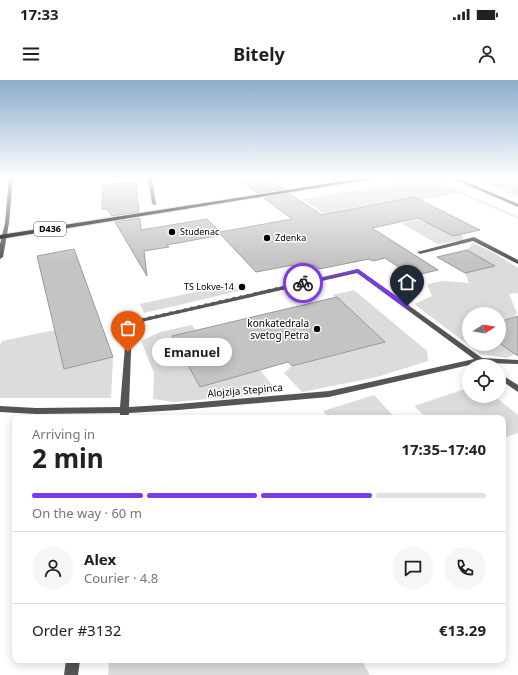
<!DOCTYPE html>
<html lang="en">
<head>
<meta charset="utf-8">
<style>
	body { margin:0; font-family:"Noto Sans",sans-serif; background:#f6f6f6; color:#202124; height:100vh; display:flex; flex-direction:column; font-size:15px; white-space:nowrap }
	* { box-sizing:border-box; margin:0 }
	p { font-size:13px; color:#757577 }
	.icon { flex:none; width:22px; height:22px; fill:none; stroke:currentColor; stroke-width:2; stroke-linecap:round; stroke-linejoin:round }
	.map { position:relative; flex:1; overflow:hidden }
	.side { position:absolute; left:12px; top:335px; width:494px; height:248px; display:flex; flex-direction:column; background:#fff; border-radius:8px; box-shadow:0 2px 10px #0003 }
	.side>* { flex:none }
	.needle { width:26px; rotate:79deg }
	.controls { position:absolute; left:462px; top:227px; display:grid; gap:8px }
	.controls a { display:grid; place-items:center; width:44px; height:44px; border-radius:50%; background:#fff; box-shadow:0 2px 10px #0003; font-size:20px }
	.pin { position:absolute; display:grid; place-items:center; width:34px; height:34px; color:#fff; margin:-41px -17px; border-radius:50% 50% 50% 0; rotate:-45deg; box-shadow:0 0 4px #0007 }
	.pin .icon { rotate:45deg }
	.courier { position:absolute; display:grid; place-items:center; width:40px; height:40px; margin:-20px; border:3px solid #7c3aed; border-radius:50%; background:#fff; color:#222; box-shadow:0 1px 5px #0007 }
	.bubble { position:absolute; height:28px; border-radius:14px; background:#fff; box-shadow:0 2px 10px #0003; font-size:13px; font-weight:700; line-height:28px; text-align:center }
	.head em { font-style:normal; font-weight:700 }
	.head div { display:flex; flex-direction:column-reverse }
	.head { display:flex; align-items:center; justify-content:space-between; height:68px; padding:0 20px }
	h1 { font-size:26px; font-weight:700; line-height:30px }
	.bar { display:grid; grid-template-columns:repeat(4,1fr); gap:6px 4px; align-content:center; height:48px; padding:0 20px }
	.bar i { height:5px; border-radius:3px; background:#e0e0e0 }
	.bar .active { background:#7c3aed }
	.bar p { grid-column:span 4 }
	.line { display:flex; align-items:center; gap:10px; padding:0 20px; border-top:1px solid #e0e0e0 }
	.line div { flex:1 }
	.round { display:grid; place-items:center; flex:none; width:42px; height:42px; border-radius:21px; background:#f6f6f6 }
	.status { display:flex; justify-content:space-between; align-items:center; height:28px; padding:0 20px; background:#fff; direction:ltr }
	.status svg { height:11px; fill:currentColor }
	header { display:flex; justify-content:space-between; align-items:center; height:52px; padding:0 20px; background:#fff; font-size:18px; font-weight:700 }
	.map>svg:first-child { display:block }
</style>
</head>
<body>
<div class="status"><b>17:33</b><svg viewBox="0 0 49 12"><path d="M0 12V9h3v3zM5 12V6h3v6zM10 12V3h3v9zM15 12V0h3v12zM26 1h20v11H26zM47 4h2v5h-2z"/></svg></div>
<header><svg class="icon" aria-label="menu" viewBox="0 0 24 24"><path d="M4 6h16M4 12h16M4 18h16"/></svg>Bitely<svg class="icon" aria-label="person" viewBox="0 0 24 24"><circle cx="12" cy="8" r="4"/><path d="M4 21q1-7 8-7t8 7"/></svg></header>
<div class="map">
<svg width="518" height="595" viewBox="0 0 518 595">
	<rect width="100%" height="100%" fill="#fff"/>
	<path fill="#dcdcdc" d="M474 98H513L509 99 518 102V117Z
		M423 99 438 101 518 137V139L460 113 398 124 392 121 354 128 359 131 329 137 303 119Z
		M417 140 429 143 453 156 462 154 463 160 437 164 401 143Z
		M473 163 494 173 518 188V213L509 214 517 233 513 237 499 242V234H469V264H499V263L516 274 506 278 480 274 414 224 432 216 427 204 443 201 469 203 465 193 495 186 467 170Z
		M232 204 239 211 144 233 140 224Z
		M354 210 427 271 428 281 377 297 302 312 284 293 292 286 384 262 333 215Z
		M192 245 196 251 200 307 260 290 273 306 269 314 174 322 153 319 154 293 141 261 160 252Z
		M55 250 64 289 113 277 111 318H0V266L2 261Z
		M465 309 469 310V316H494L518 335V353L503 358V338H427L414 326Z
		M374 315 395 338H329L323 331Z
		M109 580H361L370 595H108Z"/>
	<path fill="#c4c4c4" stroke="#999" d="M237 98H267L284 109 257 113Z
		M136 102 139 132 112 136 107 129H102L103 105Z
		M290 114 322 135 414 117 480 150 453 156 418 138 372 148 438 190 412 196 385 178 373 181 369 179 319 189 314 185 297 188 293 185 256 192 221 155 167 165 169 167 144 171 147 196 115 142 140 138 141 150 207 139 220 152 292 139 264 118Z
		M74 169 113 277 64 289 37 176Z
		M467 170 495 186 465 193 437 177Z
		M337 217 385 262 292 286 288 282 200 307 172 256Z
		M518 236V276L499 263V242Z"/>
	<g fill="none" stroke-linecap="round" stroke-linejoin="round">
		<g stroke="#dbdbdb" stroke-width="2">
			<path id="primary" d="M364 98H377L0 159V155Z"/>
		</g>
		<path fill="#555" fill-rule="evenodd" d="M9 98H13L9 143 3 177 0 179V164L5 143Z
			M148 98H152L156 125 152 124Z
			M474 157 518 180V184L473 161 420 174 417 172Z
			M358 189 482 278 518 280V284L485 283 482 284 478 283 329 317 178 330 129 333 128 338H120V333L36 334 0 332V326L36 328 120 327 127 242ZM357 193 474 279 329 311 178 324 129 327 132 244Z
			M499 293 518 305V312L499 299Z
			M66 580H80L78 595H64Z"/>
		<path fill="#555" fill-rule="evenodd" d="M451 98H457L518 124V127Z"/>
		<use href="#primary" fill="#000" fill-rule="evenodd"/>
	</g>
	<linearGradient id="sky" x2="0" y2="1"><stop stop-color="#8cadcc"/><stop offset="0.54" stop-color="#fff"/><stop offset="1" stop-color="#fff" stop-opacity="0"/></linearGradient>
	<rect width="518" height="181" fill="url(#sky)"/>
	<path fill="#7c3aed" d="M358 189 409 225V228H405L357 192 303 204 301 203Z"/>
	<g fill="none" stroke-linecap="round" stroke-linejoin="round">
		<path stroke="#595959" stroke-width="4" stroke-dasharray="0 7.2" d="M128 272 129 243 303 203"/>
	</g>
	<g fill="#000" stroke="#fff" stroke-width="1.5">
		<circle cx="172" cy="152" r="4"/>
		<circle cx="267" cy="158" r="4"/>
		<circle cx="242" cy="207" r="4"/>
		<circle cx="317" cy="249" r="4"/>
	</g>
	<g text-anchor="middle" stroke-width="3" stroke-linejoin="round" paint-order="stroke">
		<rect fill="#fff" stroke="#4c4c4c" stroke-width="1" x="34" y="142" width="32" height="14" rx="3"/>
		<g font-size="9" font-weight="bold" fill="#000">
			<text x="50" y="152">D436</text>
		</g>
		<g font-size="9" fill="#000" stroke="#fff" text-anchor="start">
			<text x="180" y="155">Studenac</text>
			<text x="275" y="161">Zdenka</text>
			<text x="234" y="210" text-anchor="end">TS Lokve-14</text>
		</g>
		<g font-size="10" fill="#000" stroke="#fff" text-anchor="end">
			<text x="309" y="247">konkatedrala<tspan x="309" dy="12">svetog Petra</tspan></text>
		</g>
		<g font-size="10" fill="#000" stroke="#fff">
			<text transform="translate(245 310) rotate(-5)" y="4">Alojzija Stepinca</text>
		</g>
	</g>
</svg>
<div class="controls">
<a><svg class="needle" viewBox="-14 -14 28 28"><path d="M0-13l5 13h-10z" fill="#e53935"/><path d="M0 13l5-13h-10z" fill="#757577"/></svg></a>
<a><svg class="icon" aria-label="locate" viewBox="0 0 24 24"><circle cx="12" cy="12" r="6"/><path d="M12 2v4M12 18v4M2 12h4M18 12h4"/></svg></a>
</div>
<div class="pin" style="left:128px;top:272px;background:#ea580c"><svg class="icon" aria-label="bag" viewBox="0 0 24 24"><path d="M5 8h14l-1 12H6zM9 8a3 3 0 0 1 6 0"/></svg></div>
<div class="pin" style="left:407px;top:226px;background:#1f2937"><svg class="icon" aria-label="home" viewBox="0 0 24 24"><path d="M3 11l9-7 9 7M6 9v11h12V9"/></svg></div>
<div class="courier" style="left:303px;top:203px"><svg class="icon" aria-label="bike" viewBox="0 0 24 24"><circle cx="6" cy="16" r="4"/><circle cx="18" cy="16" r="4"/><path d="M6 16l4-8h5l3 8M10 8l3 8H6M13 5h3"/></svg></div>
<div class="bubble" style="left:152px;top:258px;width:80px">Emanuel</div>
<section class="side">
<div class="head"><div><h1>2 min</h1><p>Arriving in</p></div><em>17:35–17:40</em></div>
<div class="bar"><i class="active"></i><i class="active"></i><i class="active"></i><i></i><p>On the way · 60 m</p></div>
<div class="line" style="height:72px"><a class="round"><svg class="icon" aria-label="person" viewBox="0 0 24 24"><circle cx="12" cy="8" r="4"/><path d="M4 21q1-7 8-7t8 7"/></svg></a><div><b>Alex</b><p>Courier · 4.8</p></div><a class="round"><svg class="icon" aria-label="chat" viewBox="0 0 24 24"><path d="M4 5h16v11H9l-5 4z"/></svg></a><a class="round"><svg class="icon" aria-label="phone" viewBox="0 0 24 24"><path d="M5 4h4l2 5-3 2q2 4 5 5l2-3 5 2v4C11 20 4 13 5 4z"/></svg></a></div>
<div class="line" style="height:52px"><div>Order #3132</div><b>€13.29</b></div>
</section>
</div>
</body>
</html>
